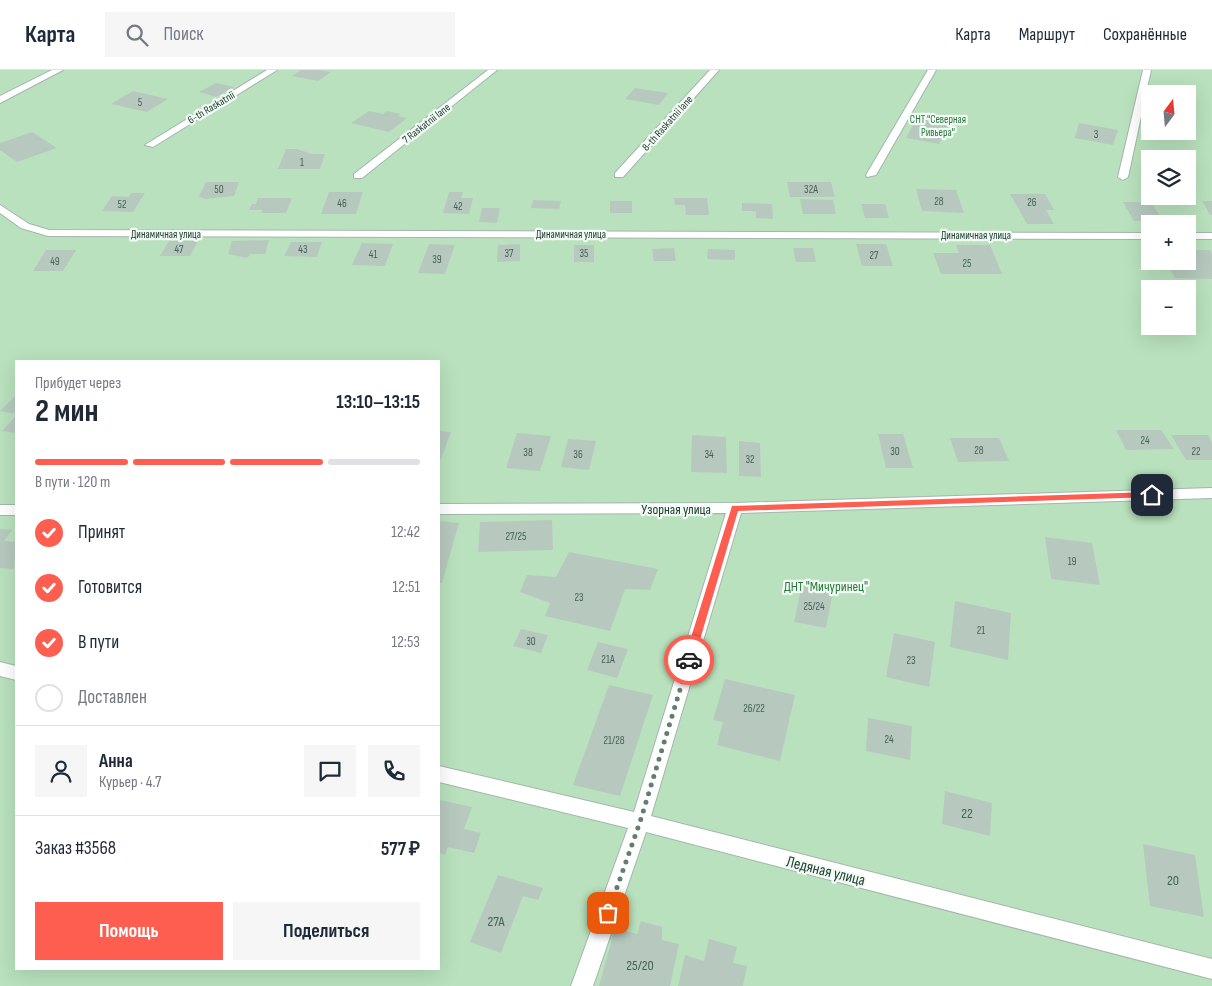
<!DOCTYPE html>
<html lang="ru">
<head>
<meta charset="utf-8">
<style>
	body { margin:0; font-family:"Sofia Sans Condensed",sans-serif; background:#f6f6f7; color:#1f2937; height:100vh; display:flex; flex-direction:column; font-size:19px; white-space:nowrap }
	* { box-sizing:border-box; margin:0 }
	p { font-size:16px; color:#747a83 }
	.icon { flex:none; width:28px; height:28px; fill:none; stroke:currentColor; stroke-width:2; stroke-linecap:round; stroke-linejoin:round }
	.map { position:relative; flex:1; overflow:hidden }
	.side { position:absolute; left:15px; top:290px; width:425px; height:610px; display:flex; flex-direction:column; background:#fff; border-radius:0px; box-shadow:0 5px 20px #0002 }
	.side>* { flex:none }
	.needle { width:32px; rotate:16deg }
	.buttons { position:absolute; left:1141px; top:15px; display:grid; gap:10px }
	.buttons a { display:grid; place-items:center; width:55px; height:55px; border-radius:0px; background:#fff; box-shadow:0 5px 20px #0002; font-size:25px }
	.pin { position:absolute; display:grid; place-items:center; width:42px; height:42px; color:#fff; margin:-21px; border-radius:10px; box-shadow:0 2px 8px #0006 }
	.courier { position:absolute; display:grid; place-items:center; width:50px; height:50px; margin:-25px; border:4px solid #fe5e50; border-radius:50%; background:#fff; color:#222; box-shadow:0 1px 6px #0007 }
	.headline em { font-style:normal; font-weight:700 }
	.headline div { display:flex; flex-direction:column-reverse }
	.headline { display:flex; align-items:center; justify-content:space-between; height:85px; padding:0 20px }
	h1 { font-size:32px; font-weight:700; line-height:38px }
	.bar { display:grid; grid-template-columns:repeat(4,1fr); gap:8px 5px; align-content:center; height:60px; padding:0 20px }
	.bar i { height:6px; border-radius:4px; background:#e0e1e3 }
	.bar .selected { background:#fe5e50 }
	.bar p { grid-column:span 4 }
	.line { display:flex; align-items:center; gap:12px; padding:0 20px; border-top:1px solid #e0e1e3 }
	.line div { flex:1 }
	.round { display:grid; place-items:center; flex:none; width:52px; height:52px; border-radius:0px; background:#f6f6f7 }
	ol { padding:0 20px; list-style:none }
	li { display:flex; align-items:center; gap:15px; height:55px }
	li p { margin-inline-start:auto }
	li .icon { padding:5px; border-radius:50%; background:#fe5e50; color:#fff; stroke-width:4 }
	li:last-child { color:#747a83 }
	li i { width:28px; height:28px; border:2px solid #e0e1e3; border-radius:50% }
	.action { display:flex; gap:10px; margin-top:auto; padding:10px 20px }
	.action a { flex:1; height:58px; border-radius:0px; background:#fe5e50; color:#fff; font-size:20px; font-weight:700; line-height:58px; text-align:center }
	.action a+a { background:#f6f6f7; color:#1f2937 }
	header { display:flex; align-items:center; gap:30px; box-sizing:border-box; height:70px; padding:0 25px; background:#fff; border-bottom:1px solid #e0e1e3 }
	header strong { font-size:24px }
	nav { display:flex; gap:28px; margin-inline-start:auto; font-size:18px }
	.search { width:350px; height:45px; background:#f6f6f7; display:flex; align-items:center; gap:12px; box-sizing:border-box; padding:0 18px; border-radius:0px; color:#747a83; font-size:19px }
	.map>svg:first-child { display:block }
</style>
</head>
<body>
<header>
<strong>Карта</strong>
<div class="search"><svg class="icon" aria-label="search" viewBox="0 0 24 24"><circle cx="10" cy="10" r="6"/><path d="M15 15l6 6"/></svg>Поиск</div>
<nav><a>Карта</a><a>Маршрут</a><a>Сохранённые</a></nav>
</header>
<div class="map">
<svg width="1212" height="916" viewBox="0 0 1212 916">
	<rect width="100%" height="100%" fill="#e2eee7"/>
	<path fill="#b9e1bd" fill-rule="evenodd" d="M0 0H1212V916H0ZM1150 24H1188V61H1150ZM1150 89H1188V126H1150ZM1150 154H1188V191H1150ZM1150 219H1188V256H1150ZM16 291H439V899H16Z"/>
	<path fill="#b7c9bf" d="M301 0H319L331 2 318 11 292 6Z
		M216 13 234 17 216 27 199 22Z
		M635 18 668 23 659 35 625 29Z
		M133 21 168 29 147 42 111 34Z
		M369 41 383 44 387 41 401 44 398 46 407 48 389 62 351 53Z
		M917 48 949 54 939 74 906 68Z
		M1079 53 1118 60 1113 75 1075 68Z
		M32 62 57 78 17 92 0 80V73Z
		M286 79H297L312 84H325L320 99H278Z
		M206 112H239L234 126 205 129 199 126Z
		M787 112H831L835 127H790Z
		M916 119 956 120 964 143 922 141Z
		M329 122H363L356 144H321Z
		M449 122H463L461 128H473L469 144 443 143Z
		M131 123H145L133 142 102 141 112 126 129 127Z
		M1010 124H1045L1054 140H1046L1054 154H1027Z
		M258 128H292L286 143H261L263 140H249L252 134H256Z
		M674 128H707L709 145H686L685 135H675Z
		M800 129 833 130 836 144H803Z
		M533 130 561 131 559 139 531 138Z
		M610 131H632V143H610Z
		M1202 131H1212V145H1210Z
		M1123 132H1151L1163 151H1134Z
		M742 133 772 134 773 149 756 148V141H742Z
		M861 134H885L889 148H865Z
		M482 138H500L497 153 479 152Z
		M269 170 265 184H251L247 188 228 184 232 171Z
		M169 171H198L190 186H160Z
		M291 172H322L317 187 284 186Z
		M362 173 393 174 385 196 352 195Z
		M429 174 455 175 445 204 418 203Z
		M520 174V191L497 192 498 175Z
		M856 174H886L893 196H862Z
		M574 175H594V192H574Z
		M956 175H990L1002 204H941L933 183H959Z
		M674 178 676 191H654L652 179Z
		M793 178H813L816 192H796Z
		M708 179 735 180V190L707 189Z
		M46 180H76L63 201H33Z
		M1188 180H1210L1212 184V209L1175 208 1165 191H1188Z
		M16 325V344L0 341Z
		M16 346V363L2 361Z
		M1116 360H1161L1174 379 1126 380Z
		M439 361 451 362 439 394Z
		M517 363 551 366 540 401 506 398Z
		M878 364H903L913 398H886Z
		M692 365 726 367 727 403 691 402Z
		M1171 365H1208L1212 373V390H1186Z
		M950 368H999L1009 391 958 392Z
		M568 369 596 371 589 400 561 397Z
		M739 371 760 373 761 407 739 406Z
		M552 450 553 480 478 482 480 452Z
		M439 451 459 453 442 513H439Z
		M0 459 12 460 4 471 16 472 14 499 0 498Z
		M1045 467 1092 473 1100 515 1051 509Z
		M569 482 658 499 650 520 625 519 610 561 545 546 550 533 520 522 527 505 556 507Z
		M802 514 833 521 826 558 794 552Z
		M955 531 1011 543 1008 590 950 577Z
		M521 559 548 565 541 583 513 576Z
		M894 563 935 572 929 617 886 607Z
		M598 572 628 579 617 608 587 600Z
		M725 609 795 625 780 691 717 675 723 652 713 650Z
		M609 615 653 625 620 726 573 715Z
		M868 648 912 656 910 690 866 681Z
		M945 721 992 733 990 766 942 754Z
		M439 730 472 737 464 759 481 763 474 783 448 777 445 785 439 783Z
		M1143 774 1195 785 1204 847 1150 836Z
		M498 805 543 818 538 830 523 826 501 883 470 872Z
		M641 851 662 857V870L679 874 670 916H599L615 858 637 864Z
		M709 869 737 877 733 893 747 896 743 916H678L685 885 704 891Z"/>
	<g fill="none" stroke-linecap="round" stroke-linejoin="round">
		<g stroke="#a4b6ad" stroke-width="2">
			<path id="minor" d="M52 0H63L0 33V26Z
				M267 0H277L153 77 145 75Z
				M488 0H497L362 108H354V104Z
				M710 0H719L623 107H615V103Z
				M928 0H936L876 105 867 107 866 105Z
				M1143 0H1151L1128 107 1123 110 1118 107Z
				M0 135 29 154 49 160 1150 163V169L48 166 21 158 0 143Z
				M1188 163H1212V169H1188Z
				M1212 418V428L741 443 651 746 1212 889V909L646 762 593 916H571L628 758 439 712V696L634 742 726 443 439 444V434L735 433Z
				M0 435H16V445H0Z
				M0 592 16 596V610L0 606Z"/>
		</g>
		<use href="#minor" fill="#fff" fill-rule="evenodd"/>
	</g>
	<path fill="#fe5e50" d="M1152 422 1156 425 1152 427 738 441 694 590 689 594 684 590 732 436Z"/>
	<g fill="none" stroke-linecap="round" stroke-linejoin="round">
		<path stroke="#647d71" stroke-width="5" stroke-dasharray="0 9" d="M608 843 640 752 689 590"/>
	</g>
	<g text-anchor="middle" stroke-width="4.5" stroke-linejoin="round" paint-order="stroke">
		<g font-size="11" fill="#466255">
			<text x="140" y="36">5</text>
			<text x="1096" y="68">3</text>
			<text x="302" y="96">1</text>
			<text x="219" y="123">50</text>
			<text x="811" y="123">32А</text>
			<text x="939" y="135">28</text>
			<text x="1032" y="136">26</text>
			<text x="342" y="137">46</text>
			<text x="122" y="138">52</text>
			<text x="458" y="140">42</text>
			<text x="179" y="183">47</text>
			<text x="303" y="183">43</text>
			<text x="509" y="187">37</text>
			<text x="584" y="187">35</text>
			<text x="373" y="188">41</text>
			<text x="874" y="189">27</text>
			<text x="437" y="193">39</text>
			<text x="55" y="195">49</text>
			<text x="967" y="197">25</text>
			<text x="1145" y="374">24</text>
			<text x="979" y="384">28</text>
			<text x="895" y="385">30</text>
			<text x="1196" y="385">22</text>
			<text x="528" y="386">38</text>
			<text x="578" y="388">36</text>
			<text x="709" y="388">34</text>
			<text x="750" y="393">32</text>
			<text x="516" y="470">27/25</text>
			<text x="1072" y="495">19</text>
			<text x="579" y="531">23</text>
			<text x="814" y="540">25/24</text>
			<text x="981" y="564">21</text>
			<text x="531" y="575">30</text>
			<text x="608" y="593">21А</text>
			<text x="911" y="594">23</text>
			<text x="754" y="642">26/22</text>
			<text x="889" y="673">24</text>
			<text x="614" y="674">21/28</text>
		</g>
		<g font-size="11" fill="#204032" stroke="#f3faf5">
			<text transform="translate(211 37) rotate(-31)" y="4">6-th Raskatnii</text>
			<text transform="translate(426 53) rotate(-38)" y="4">7 Raskatnii lane</text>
			<text transform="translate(667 53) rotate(-48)" y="4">8-th Raskatnii lane</text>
			<text x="166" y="168">Динамичная улица</text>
			<text x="571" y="168">Динамичная улица</text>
			<text x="976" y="169">Динамичная улица</text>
		</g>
		<g font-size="11" fill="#277b39" stroke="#f3faf5">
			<text x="938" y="53">СНТ "Северная<tspan x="938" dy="13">Ривьера"</tspan></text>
		</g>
		<g font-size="14" fill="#204032" stroke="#f3faf5">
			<text x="676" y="444">Узорная улица</text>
		</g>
		<g font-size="14" fill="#277b39" stroke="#f3faf5">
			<text x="826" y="521">ДНТ "Мичуринец"</text>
		</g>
		<g font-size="14" fill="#466255">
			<text x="967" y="748">22</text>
			<text x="1173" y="815">20</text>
			<text x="496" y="856">27А</text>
			<text x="640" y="900">25/20</text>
		</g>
		<g font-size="16" fill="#204032" stroke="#f3faf5">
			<text transform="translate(826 800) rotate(14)" y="6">Ледяная улица</text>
		</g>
	</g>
</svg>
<div class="buttons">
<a><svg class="needle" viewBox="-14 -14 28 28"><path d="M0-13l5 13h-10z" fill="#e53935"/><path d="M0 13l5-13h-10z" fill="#747a83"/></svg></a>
<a><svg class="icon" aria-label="layers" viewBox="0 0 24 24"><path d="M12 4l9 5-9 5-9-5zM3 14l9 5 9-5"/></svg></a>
<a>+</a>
<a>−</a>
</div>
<div class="pin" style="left:608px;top:843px;background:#ea580c"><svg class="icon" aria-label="bag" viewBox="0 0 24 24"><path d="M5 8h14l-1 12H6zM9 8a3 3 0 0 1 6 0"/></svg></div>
<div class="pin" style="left:1152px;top:425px;background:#1f2937"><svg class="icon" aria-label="home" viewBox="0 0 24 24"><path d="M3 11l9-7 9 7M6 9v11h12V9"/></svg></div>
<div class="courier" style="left:689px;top:590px"><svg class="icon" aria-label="car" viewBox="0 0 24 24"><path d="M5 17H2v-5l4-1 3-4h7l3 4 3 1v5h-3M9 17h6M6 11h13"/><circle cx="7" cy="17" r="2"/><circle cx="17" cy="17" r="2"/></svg></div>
<section class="side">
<div class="headline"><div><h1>2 мин</h1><p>Прибудет через</p></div><em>13:10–13:15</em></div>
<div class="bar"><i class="selected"></i><i class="selected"></i><i class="selected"></i><i></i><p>В пути · 120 m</p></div>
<ol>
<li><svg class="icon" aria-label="check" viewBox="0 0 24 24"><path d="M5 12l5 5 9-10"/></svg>Принят<p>12:42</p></li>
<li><svg class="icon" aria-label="check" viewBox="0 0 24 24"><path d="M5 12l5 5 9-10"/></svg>Готовится<p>12:51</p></li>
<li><svg class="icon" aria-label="check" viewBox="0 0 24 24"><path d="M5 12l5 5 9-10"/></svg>В пути<p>12:53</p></li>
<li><i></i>Доставлен</li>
</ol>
<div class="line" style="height:90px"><a class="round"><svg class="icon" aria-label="person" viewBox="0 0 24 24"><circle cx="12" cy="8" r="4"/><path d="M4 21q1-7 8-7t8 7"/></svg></a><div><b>Анна</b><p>Курьер · 4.7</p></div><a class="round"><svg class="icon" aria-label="chat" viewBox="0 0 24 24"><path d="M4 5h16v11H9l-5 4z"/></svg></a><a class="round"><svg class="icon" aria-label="phone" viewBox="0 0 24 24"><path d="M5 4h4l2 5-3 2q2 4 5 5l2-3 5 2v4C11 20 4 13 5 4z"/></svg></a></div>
<div class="line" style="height:65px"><div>Заказ #3568</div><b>577 ₽</b></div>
<div class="action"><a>Помощь</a><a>Поделиться</a></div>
</section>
</div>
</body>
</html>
